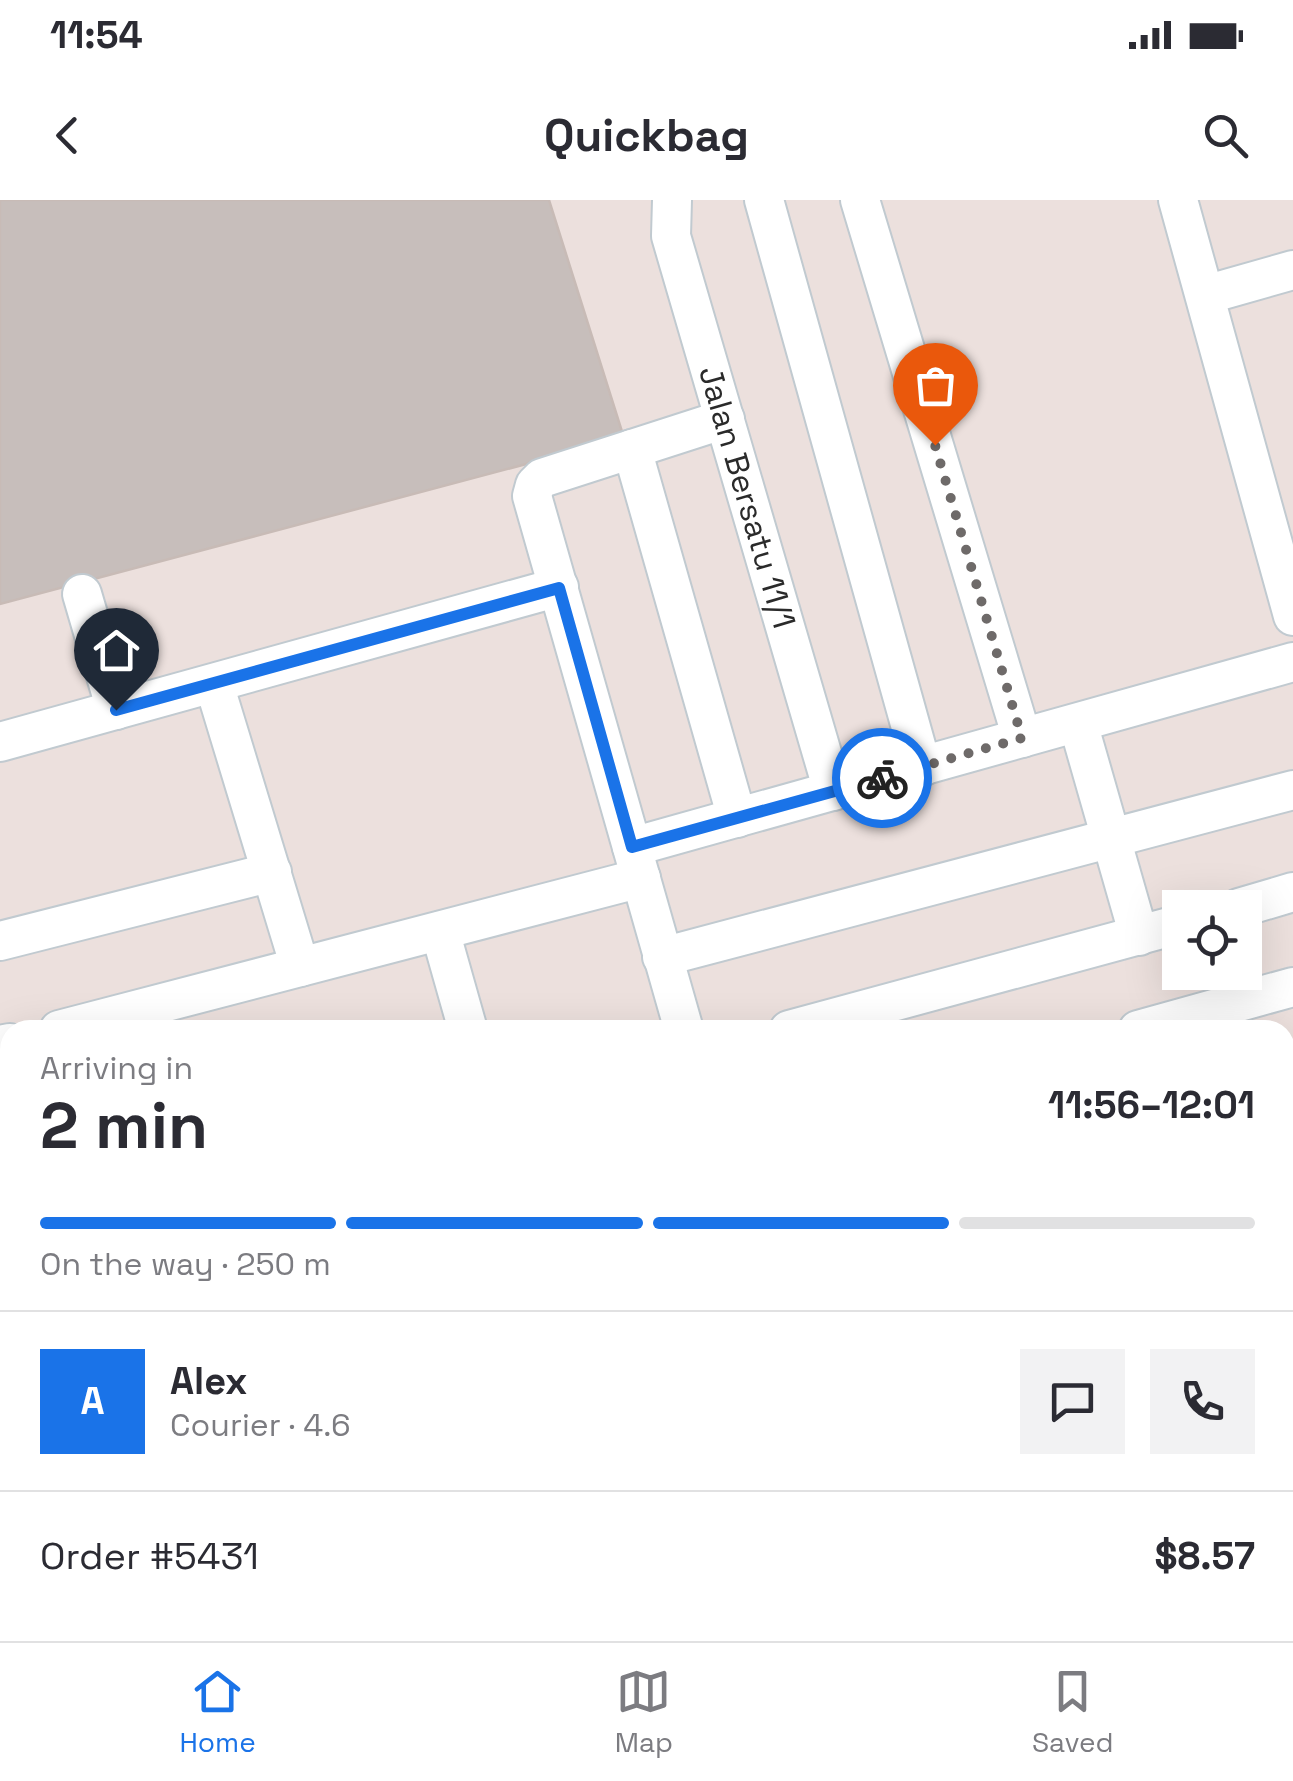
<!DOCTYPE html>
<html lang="en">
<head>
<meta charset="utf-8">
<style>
	body { margin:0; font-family:"Space Grotesk",sans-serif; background:#f2f2f3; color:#2b2b33; height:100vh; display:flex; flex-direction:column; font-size:38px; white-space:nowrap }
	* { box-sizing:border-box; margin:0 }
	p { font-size:32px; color:#7c7c81 }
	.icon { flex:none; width:55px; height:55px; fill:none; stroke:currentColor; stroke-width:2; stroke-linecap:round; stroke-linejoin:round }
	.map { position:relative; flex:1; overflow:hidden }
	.details { position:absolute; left:0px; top:820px; width:1295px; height:622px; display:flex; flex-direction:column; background:#fff; border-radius:30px 30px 0 0; box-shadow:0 10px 40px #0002 }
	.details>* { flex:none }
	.buttons { position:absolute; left:1162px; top:690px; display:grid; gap:20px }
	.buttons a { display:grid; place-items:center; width:100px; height:100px; border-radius:0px; background:#fff; box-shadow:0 10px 40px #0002; font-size:50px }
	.pin { position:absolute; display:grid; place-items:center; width:85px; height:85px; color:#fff; margin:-102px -42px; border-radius:50% 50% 50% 0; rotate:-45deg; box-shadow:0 0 10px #0007 }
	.pin .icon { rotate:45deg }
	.courier { position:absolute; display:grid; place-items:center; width:100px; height:100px; margin:-50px; border:8px solid #1a73e8; border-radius:50%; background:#fff; color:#222; box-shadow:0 2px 12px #0007 }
	.headline em { font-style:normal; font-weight:700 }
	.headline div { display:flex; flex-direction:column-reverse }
	.headline { display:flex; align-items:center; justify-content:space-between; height:170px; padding:0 40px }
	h1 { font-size:65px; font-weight:700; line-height:75px }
	.bar { display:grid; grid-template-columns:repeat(4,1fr); gap:15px 10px; align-content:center; height:120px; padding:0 40px }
	.bar i { height:12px; border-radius:8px; background:#e1e1e2 }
	.bar .on { background:#1a73e8 }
	.bar p { grid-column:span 4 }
	.line { display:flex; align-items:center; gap:25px; padding:0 40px; border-top:2px solid #e1e1e2 }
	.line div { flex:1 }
	.round { display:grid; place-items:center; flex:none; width:105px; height:105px; border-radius:0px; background:#f2f2f3 }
	.status { display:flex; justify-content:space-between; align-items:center; height:70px; padding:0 50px; background:#fff; direction:ltr }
	.status svg { height:28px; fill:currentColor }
	header { display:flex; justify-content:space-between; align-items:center; height:130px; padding:0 40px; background:#fff; font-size:45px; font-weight:700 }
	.tabs { display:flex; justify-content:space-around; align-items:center; height:140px; border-top:2px solid #e1e1e2; background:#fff; font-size:28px; color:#7c7c81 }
	.tabs a { display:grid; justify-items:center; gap:5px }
	.tabs .on { color:#1a73e8 }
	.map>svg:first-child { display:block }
</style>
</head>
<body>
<div class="status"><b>11:54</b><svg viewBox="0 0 49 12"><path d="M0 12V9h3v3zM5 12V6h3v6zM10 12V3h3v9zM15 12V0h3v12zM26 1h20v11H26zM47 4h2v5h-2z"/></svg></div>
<header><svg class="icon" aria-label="back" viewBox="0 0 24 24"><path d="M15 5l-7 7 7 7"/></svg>Quickbag<svg class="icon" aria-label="search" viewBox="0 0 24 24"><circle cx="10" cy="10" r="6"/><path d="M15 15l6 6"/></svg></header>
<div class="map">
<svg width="1293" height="1441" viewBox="0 0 1293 1441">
	<rect width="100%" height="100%" fill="#ece0dd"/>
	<path fill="#c7bebb" stroke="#c8bbb6" stroke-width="2.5" d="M0 0H549L624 238 0 404Z"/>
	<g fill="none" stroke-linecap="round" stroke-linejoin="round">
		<g stroke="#c1cad0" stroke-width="42">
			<g id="minor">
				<path id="s1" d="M672 0 671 36 833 591"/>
				<path d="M764 0 922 567"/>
				<path d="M860 0 1022 538"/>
				<path d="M1178 0 1293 416"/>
				<path d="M1205 95 1293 70"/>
				<path d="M632 249 737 618"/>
				<path d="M82 394 116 510"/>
				<path d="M214 484 300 767"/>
				<path d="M1078 523 1139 736"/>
				<path d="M0 542 559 387"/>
				<path d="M632 647 1293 462"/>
				<path d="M1239 708 1293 692"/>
				<path d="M440 731 468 830"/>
				<path d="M0 741 272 672"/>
				<path d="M662 757 1293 590"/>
				<path d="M59 830 641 678"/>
				<path d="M684 830 532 296 535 285 542 278 725 219"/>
				<path d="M789 830 1180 724"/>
				<path d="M1138 830 1293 787"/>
				<path d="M0 845 10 843"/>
				<path d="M0 986 10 1023"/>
				<path d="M1285 1121 1293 1118"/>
				<path d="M0 1149 10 1147"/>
				<path d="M1285 1200 1293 1227"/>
				<path d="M333 1432 336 1441"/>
				<path d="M589 1432 591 1441"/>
				<path d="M840 1432 842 1441"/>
				<path d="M1102 1432 1105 1441"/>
			</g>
		</g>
		<use href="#minor" stroke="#fff" stroke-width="38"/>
	</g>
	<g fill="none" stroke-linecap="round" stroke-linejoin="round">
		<path stroke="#6e6a69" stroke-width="10" stroke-dasharray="0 18" d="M882 578 1022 538 935 245"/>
		<path stroke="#1a73e8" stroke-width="12" d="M116 510 559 388 632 647 882 578"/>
	</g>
	<g text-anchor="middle" stroke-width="8" stroke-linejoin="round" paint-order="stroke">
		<g font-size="32" fill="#2a2a2a" stroke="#fff">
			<text dy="11" stroke="none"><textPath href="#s1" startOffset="308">Jalan Bersatu 11/1</textPath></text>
		</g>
	</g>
</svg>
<div class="buttons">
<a><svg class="icon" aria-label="locate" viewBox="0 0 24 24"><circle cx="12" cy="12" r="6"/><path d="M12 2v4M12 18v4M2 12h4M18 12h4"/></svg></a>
</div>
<div class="pin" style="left:935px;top:245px;background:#ea580c"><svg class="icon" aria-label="bag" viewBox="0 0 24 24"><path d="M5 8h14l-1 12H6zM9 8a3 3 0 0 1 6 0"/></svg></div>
<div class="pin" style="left:116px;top:510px;background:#1f2937"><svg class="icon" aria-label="home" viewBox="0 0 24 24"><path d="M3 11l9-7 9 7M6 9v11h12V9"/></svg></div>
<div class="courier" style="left:882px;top:578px"><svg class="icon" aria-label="bike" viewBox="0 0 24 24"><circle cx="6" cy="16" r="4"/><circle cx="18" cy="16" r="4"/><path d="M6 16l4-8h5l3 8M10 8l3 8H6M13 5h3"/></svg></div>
<section class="details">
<div class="headline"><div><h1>2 min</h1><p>Arriving in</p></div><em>11:56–12:01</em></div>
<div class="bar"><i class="on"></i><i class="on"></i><i class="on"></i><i></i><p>On the way · 250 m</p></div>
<div class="line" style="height:180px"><b class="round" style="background:#1a73e8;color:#fff">A</b><div><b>Alex</b><p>Courier · 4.6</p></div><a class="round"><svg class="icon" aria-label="chat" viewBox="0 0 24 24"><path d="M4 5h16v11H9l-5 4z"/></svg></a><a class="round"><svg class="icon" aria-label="phone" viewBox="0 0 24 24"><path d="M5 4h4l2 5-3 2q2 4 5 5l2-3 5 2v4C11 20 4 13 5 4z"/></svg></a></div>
<div class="line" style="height:130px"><div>Order #5431</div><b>$8.57</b></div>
</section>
</div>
<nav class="tabs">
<a class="on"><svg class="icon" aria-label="home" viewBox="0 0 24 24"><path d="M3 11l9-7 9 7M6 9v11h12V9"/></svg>Home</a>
<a><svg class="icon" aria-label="map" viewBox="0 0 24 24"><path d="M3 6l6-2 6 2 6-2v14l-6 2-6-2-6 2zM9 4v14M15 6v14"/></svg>Map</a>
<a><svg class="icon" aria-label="saved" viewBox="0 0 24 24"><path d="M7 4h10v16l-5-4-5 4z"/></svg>Saved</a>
</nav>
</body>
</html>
